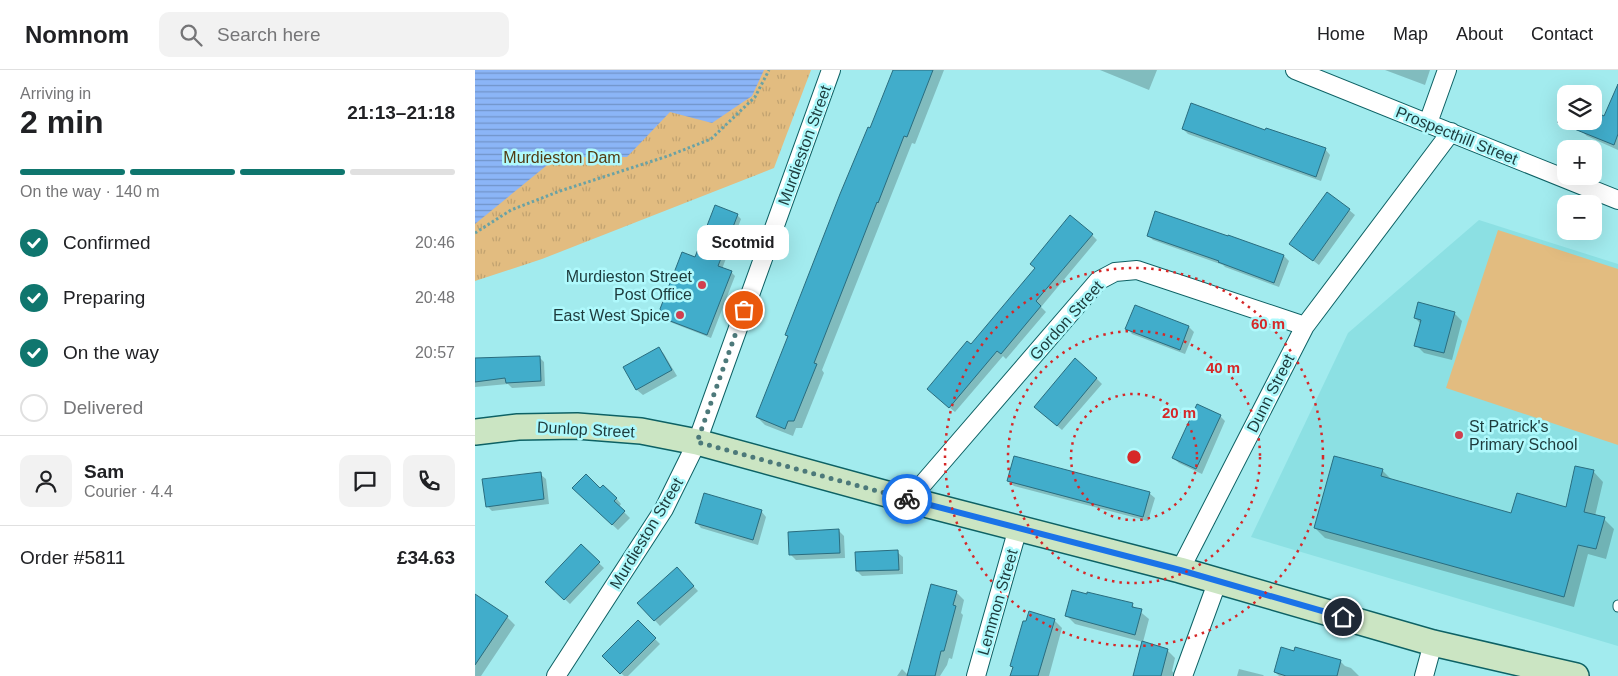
<!DOCTYPE html>
<html lang="en">
<head>
<meta charset="utf-8">
<style>
	body { margin:0; font-family:Helvetica,sans-serif; background:#f2f2f2; color:#202124; height:100vh; display:flex; flex-direction:column; font-size:19px; white-space:nowrap }
	* { box-sizing:border-box; margin:0 }
	p { font-size:16px; color:#757577 }
	.icon { flex:none; width:28px; height:28px; fill:none; stroke:currentColor; stroke-width:2; stroke-linecap:round; stroke-linejoin:round }
	.map { position:relative; flex:1; overflow:hidden }
	.drawer { display:flex; flex-direction:column; background:#fff; width:475px }
	.drawer>* { flex:none }
	.fabs { position:absolute; left:1082px; top:15px; display:grid; gap:10px }
	.fabs a { display:grid; place-items:center; width:45px; height:45px; border-radius:10px; background:#fff; box-shadow:0 5px 20px #0002; font-size:25px }
	.pin { position:absolute; display:grid; place-items:center; width:42px; height:42px; color:#fff; margin:-21px; border:2px solid #fff; border-radius:50%; box-shadow:0 1px 5px #0007 }
	.courier { position:absolute; display:grid; place-items:center; width:50px; height:50px; margin:-25px; border:4px solid #1a73e8; border-radius:50%; background:#fff; color:#222; box-shadow:0 1px 6px #0007 }
	.bubble { position:absolute; height:35px; border-radius:10px; background:#fff; box-shadow:0 5px 20px #0002; font-size:16px; font-weight:800; line-height:35px; text-align:center }
	.head em { font-style:normal; font-weight:800 }
	.head div { display:flex; flex-direction:column-reverse }
	.head { display:flex; align-items:center; justify-content:space-between; height:85px; padding:0 20px }
	h1 { font-size:32px; font-weight:800; line-height:38px }
	.bar { display:grid; grid-template-columns:repeat(4,1fr); gap:8px 5px; align-content:center; height:60px; padding:0 20px }
	.bar i { height:6px; border-radius:4px; background:#e0e0e0 }
	.bar .current { background:#0f766e }
	.bar p { grid-column:span 4 }
	.line { display:flex; align-items:center; gap:12px; padding:0 20px; border-top:1px solid #e0e0e0 }
	.line div { flex:1 }
	.round { display:grid; place-items:center; flex:none; width:52px; height:52px; border-radius:10px; background:#f2f2f2 }
	ol { padding:0 20px; list-style:none }
	li { display:flex; align-items:center; gap:15px; height:55px }
	li p { margin-inline-start:auto }
	li .icon { padding:5px; border-radius:50%; background:#0f766e; color:#fff; stroke-width:4 }
	li:last-child { color:#757577 }
	li i { width:28px; height:28px; border:2px solid #e0e0e0; border-radius:50% }
	header { display:flex; align-items:center; gap:30px; box-sizing:border-box; height:70px; padding:0 25px; background:#fff; border-bottom:1px solid #e0e0e0 }
	header strong { font-size:24px }
	nav { display:flex; gap:28px; margin-inline-start:auto; font-size:18px }
	.search { width:350px; height:45px; background:#f2f2f2; display:flex; align-items:center; gap:12px; box-sizing:border-box; padding:0 18px; border-radius:10px; color:#757577; font-size:19px }
	main { display:flex; flex:1; min-height:0 }
	.map>svg:first-child { display:block }
</style>
</head>
<body>
<header>
<strong>Nomnom</strong>
<div class="search"><svg class="icon" aria-label="search" viewBox="0 0 24 24"><circle cx="10" cy="10" r="6"/><path d="M15 15l6 6"/></svg>Search here</div>
<nav><a>Home</a><a>Map</a><a>About</a><a>Contact</a></nav>
</header>
<main>
<section class="drawer">
<div class="head"><div><h1>2 min</h1><p>Arriving in</p></div><em>21:13–21:18</em></div>
<div class="bar"><i class="current"></i><i class="current"></i><i class="current"></i><i></i><p>On the way · 140 m</p></div>
<ol>
<li><svg class="icon" aria-label="check" viewBox="0 0 24 24"><path d="M5 12l5 5 9-10"/></svg>Confirmed<p>20:46</p></li>
<li><svg class="icon" aria-label="check" viewBox="0 0 24 24"><path d="M5 12l5 5 9-10"/></svg>Preparing<p>20:48</p></li>
<li><svg class="icon" aria-label="check" viewBox="0 0 24 24"><path d="M5 12l5 5 9-10"/></svg>On the way<p>20:57</p></li>
<li><i></i>Delivered</li>
</ol>
<div class="line" style="height:90px"><a class="round"><svg class="icon" aria-label="person" viewBox="0 0 24 24"><circle cx="12" cy="8" r="4"/><path d="M4 21q1-7 8-7t8 7"/></svg></a><div><b>Sam</b><p>Courier · 4.4</p></div><a class="round"><svg class="icon" aria-label="chat" viewBox="0 0 24 24"><path d="M4 5h16v11H9l-5 4z"/></svg></a><a class="round"><svg class="icon" aria-label="phone" viewBox="0 0 24 24"><path d="M5 4h4l2 5-3 2q2 4 5 5l2-3 5 2v4C11 20 4 13 5 4z"/></svg></a></div>
<div class="line" style="height:65px"><div>Order #5811</div><b>£34.63</b></div>
</section>
<div class="map">
<svg width="1143" height="606" viewBox="0 0 1143 606">
	<defs>
		<pattern id="grass-tufts" width="24" height="20" patternUnits="userSpaceOnUse" patternTransform="scale(1.25)"><rect width="24" height="20" fill="#e2bc80"/><path d="M3 7l-1-3M5 7V3M7 7l1-3M15 17l-1-3M17 17v-4M19 17l1-3" fill="none" stroke="#c1a270"/></pattern>
		<pattern id="water-rules" width="6" height="5" patternUnits="userSpaceOnUse" patternTransform="scale(1.25)"><rect width="6" height="5" fill="#8bb5f7"/><path d="M0 2.5h6" fill="none" stroke="#7194c9"/></pattern>
	</defs>
	<rect width="100%" height="100%" fill="#a2ebee"/>
	<path fill="#8ce0e3" d="M1004 150 1143 194V576L776 467 873 263Z"/>
	<path fill="url(#grass-tufts)" d="M0 0H336L299 98 67 189 0 211Z"/>
	<path fill="#e2bc80" d="M1023 160 1143 199V375L971 318Z"/>
	<path fill="url(#water-rules)" d="M0 0H289L277 26 237 53 195 42 152 87H82L0 154Z"/>
	<path fill="#0003" d="M420 0H469L440 74 437 73 347 300 349 303 327 358H321L318 366 290 355 282 347 314 267 311 265Z
		M625 0H682L674 20Z
		M910 0H955L950 15Z
		M1137 31 1143 34V80L1112 66 1106 61 1119 51V43L1130 47Z
		M708 59 791 61 850 79 855 85 846 111 713 64Z
		M874 140 880 145 844 195 816 174Z
		M262 145 266 149 247 199 256 202 260 206 236 268 195 252 191 248 221 189Z
		M617 165 622 170 566 237 571 242 531 289 528 286 480 342 458 324 496 276Z
		M673 165 753 168 754 166 809 186 814 191 804 217 750 197 748 195 678 170Z
		M660 236 714 257 719 262 710 284 657 264 652 258Z
		M979 243 987 251 977 290 949 283 941 275 946 254 940 248Z
		M184 278 189 284 202 306 168 325 162 320 150 297Z
		M64 287 69 292 70 316 37 318 33 314 0 317V290Z
		M621 308 627 314 587 360 566 342Z
		M745 346 750 351 727 404 704 393 698 388Z
		M907 400 918 411 1037 444 1092 438 1118 401 1128 412 1120 446 1129 449 1139 459 1131 489 1113 484 1099 537 850 468 840 458Z
		M65 404 71 409 74 434 17 441 12 436Z
		M533 411 674 423 680 428 673 451 539 416Z
		M125 420 141 428 146 434 144 437 155 448 143 460 104 424Z
		M286 441 291 447 283 475 226 458 221 452Z
		M364 461 369 466 370 488 321 490 316 485Z
		M106 476 129 498 95 534 72 512Z
		M422 482 428 487V504L387 506 382 501Z
		M207 504 223 521 185 556 164 533Z
		M481 522 489 530 486 543 488 545 477 589 474 588 472 595 465 606H422L427 599 433 605Z
		M1 526 32 547 40 555 6 606H0Z
		M657 535 674 549 668 572 600 554 592 546Z
		M579 550 587 558 574 606H536Z
		M163 552 185 574 153 606H149L129 586Z
		M692 580 700 588 697 601 699 603V606H659Z
		M865 591 870 596 876 598 884 606H804L800 602Z
		M764 599 788 605 789 606H762Z"/>
	<path fill="#41adcb" stroke="#2a6d7f" d="M418 0H458L432 67 429 66 403 133 402 132 339 293 342 294 319 351H313L310 359 281 347 313 266 310 265 365 124 393 57 395 58Z
		M1143 14V64L1139 75 1082 52 1119 51V41L1129 46Z
		M716 33 790 60 791 58 851 78 841 107 707 59Z
		M852 122 875 139 838 191 814 174Z
		M240 135 263 144 243 196 257 201 232 265 190 249 185 239 207 182 220 187Z
		M680 141 753 166V165L809 185 799 213 743 192 744 191 672 166Z
		M595 145 618 164 561 231 566 236 526 284 522 281 474 338 452 319 492 271 496 274 560 198 555 194Z
		M943 232 980 242 969 283 939 276 946 250 939 248Z
		M660 235 714 256 705 280 650 259Z
		M184 277 197 300 161 320 148 297Z
		M65 286 66 311 31 313 30 308 0 312V288Z
		M600 288 622 308 582 356 559 337Z
		M722 334 746 345 721 399 697 388Z
		M539 386 675 422 668 447 532 411Z
		M859 386 908 399 906 406 1036 443 1042 423 1091 437 1100 396 1119 400 1109 442 1130 447 1121 479 1103 475 1089 527 839 458Z
		M66 402 69 429 11 437 7 409Z
		M111 404 125 418 128 415 142 428 139 431 150 441 137 455 97 418Z
		M229 423 287 440 278 470 220 453Z
		M364 459 365 483 314 485 313 462Z
		M106 474 125 492 89 530 70 512Z
		M423 480 424 500 381 501 380 482Z
		M202 497 219 516 179 551 162 533Z
		M456 514 482 521 478 535 481 536 469 581H466L460 606H432Z
		M597 520 612 524V522L658 533 657 537 667 539 660 565 590 546Z
		M0 524 33 546 0 595Z
		M554 541 580 549 563 606H535L538 597 535 596 548 551H551Z
		M163 550 181 568 145 604 127 586Z
		M667 571 693 579 686 606H658Z
		M806 577 819 581 820 577 866 590 862 606H811L799 602Z"/>
	<g fill="none" stroke-linecap="round" stroke-linejoin="round">
		<g stroke="#0d6164" stroke-width="11">
			<path id="service" d="M1143 537V535"/>
		</g>
		<g stroke="#0d6164" stroke-width="20">
			<path id="minor" d="M820 0 1143 130
				M953 53 972 0
				M434 430 623 211 640 202 662 200 830 256
				M705 500 830 256 976 62
				M81 606 189 439 222 372 356 0
				M501 606 543 458
				M708 606 743 510
				M949 606 958 573"/>
		</g>
		<g stroke="#0d6164" stroke-width="28">
			<path id="secondary" d="M0 362 43 357 102 356 166 361 222 372 434 430 705 500 958 573 1101 606"/>
		</g>
		<path stroke="#6ba2a4" stroke-width="3" stroke-dasharray="2.5 2.5" stroke-linecap="butt" d="M0 163 36 140 85 121 193 86 236 69 280 27 294 0"/>
		<use href="#service" stroke="#fff" stroke-width="9"/>
		<use href="#minor" stroke="#fff" stroke-width="18"/>
		<use href="#secondary" stroke="#cbe5c3" stroke-width="25"/>
	</g>
	<g fill="none" stroke-linecap="round" stroke-linejoin="round">
		<path stroke="#4c797a" stroke-width="5" stroke-dasharray="0 9" d="M269 240 222 372 432 429"/>
		<path stroke="#1a73e8" stroke-width="6" d="M432 429 705 500 868 547"/>
	</g>
	<g fill="none" stroke="#d62828" stroke-width="2.5" stroke-dasharray="2.5 5">
		<circle cx="659" cy="387" r="63"/>
		<circle cx="659" cy="387" r="126"/>
		<circle cx="659" cy="387" r="189"/>
	</g>
	<g fill="#d0404f" stroke="#aff9fc" stroke-width="2">
		<circle cx="227" cy="215" r="5"/>
		<circle cx="205" cy="245" r="5"/>
		<circle cx="984" cy="365" r="5"/>
	</g>
	<g text-anchor="middle" stroke-width="5" stroke-linejoin="round" paint-order="stroke">
		<g font-size="16" fill="#1d3b3c" stroke="#aff9fc">
			<text transform="translate(982 65) rotate(22)" y="6">Prospecthill Street</text>
			<text transform="translate(329 75) rotate(-70)" y="6">Murdieston Street</text>
			<text transform="translate(591 250) rotate(-48)" y="6">Gordon Street</text>
			<text transform="translate(795 323) rotate(-63)" y="6">Dunn Street</text>
			<text transform="translate(111 359) rotate(3)" y="6">Dunlop Street</text>
			<text transform="translate(171 463) rotate(-59)" y="6">Murdieston Street</text>
			<text transform="translate(522 532) rotate(-74)" y="6">Lemmon Street</text>
		</g>
		<g font-size="16" fill="#523b12" stroke="#aff9fc">
			<text x="87" y="93">Murdieston Dam</text>
		</g>
		<g font-size="16" fill="#1d3b3c" stroke="#aff9fc" text-anchor="end">
			<text x="217" y="212">Murdieston Street<tspan x="217" dy="18">Post Office</tspan></text>
			<text x="195" y="251">East West Spice</text>
			<text x="994" y="362" text-anchor="start">St Patrick's<tspan x="994" dy="18">Primary School</tspan></text>
		</g>
	</g>
	<circle cx="659" cy="387" r="8" fill="#d62828" stroke="#aff9fc" stroke-width="2.5"/>
	<g font-size="15" text-anchor="middle" font-weight="bold" fill="#d62828" stroke="#aff9fc" stroke-width="5" stroke-linejoin="round" paint-order="stroke">
		<text x="793" y="259">60 m</text>
		<text x="748" y="303">40 m</text>
		<text x="704" y="348">20 m</text>
	</g>
</svg>
<div class="fabs">
<a><svg class="icon" aria-label="layers" viewBox="0 0 24 24"><path d="M12 4l9 5-9 5-9-5zM3 14l9 5 9-5"/></svg></a>
<a>+</a>
<a>−</a>
</div>
<div class="pin" style="left:269px;top:240px;background:#ea580c"><svg class="icon" aria-label="bag" viewBox="0 0 24 24"><path d="M5 8h14l-1 12H6zM9 8a3 3 0 0 1 6 0"/></svg></div>
<div class="pin" style="left:868px;top:547px;background:#1f2937"><svg class="icon" aria-label="home" viewBox="0 0 24 24"><path d="M3 11l9-7 9 7M6 9v11h12V9"/></svg></div>
<div class="courier" style="left:432px;top:429px"><svg class="icon" aria-label="bike" viewBox="0 0 24 24"><circle cx="6" cy="16" r="4"/><circle cx="18" cy="16" r="4"/><path d="M6 16l4-8h5l3 8M10 8l3 8H6M13 5h3"/></svg></div>
<div class="bubble" style="left:222px;top:155px;width:92px">Scotmid</div>
</div>
</main>
</body>
</html>
